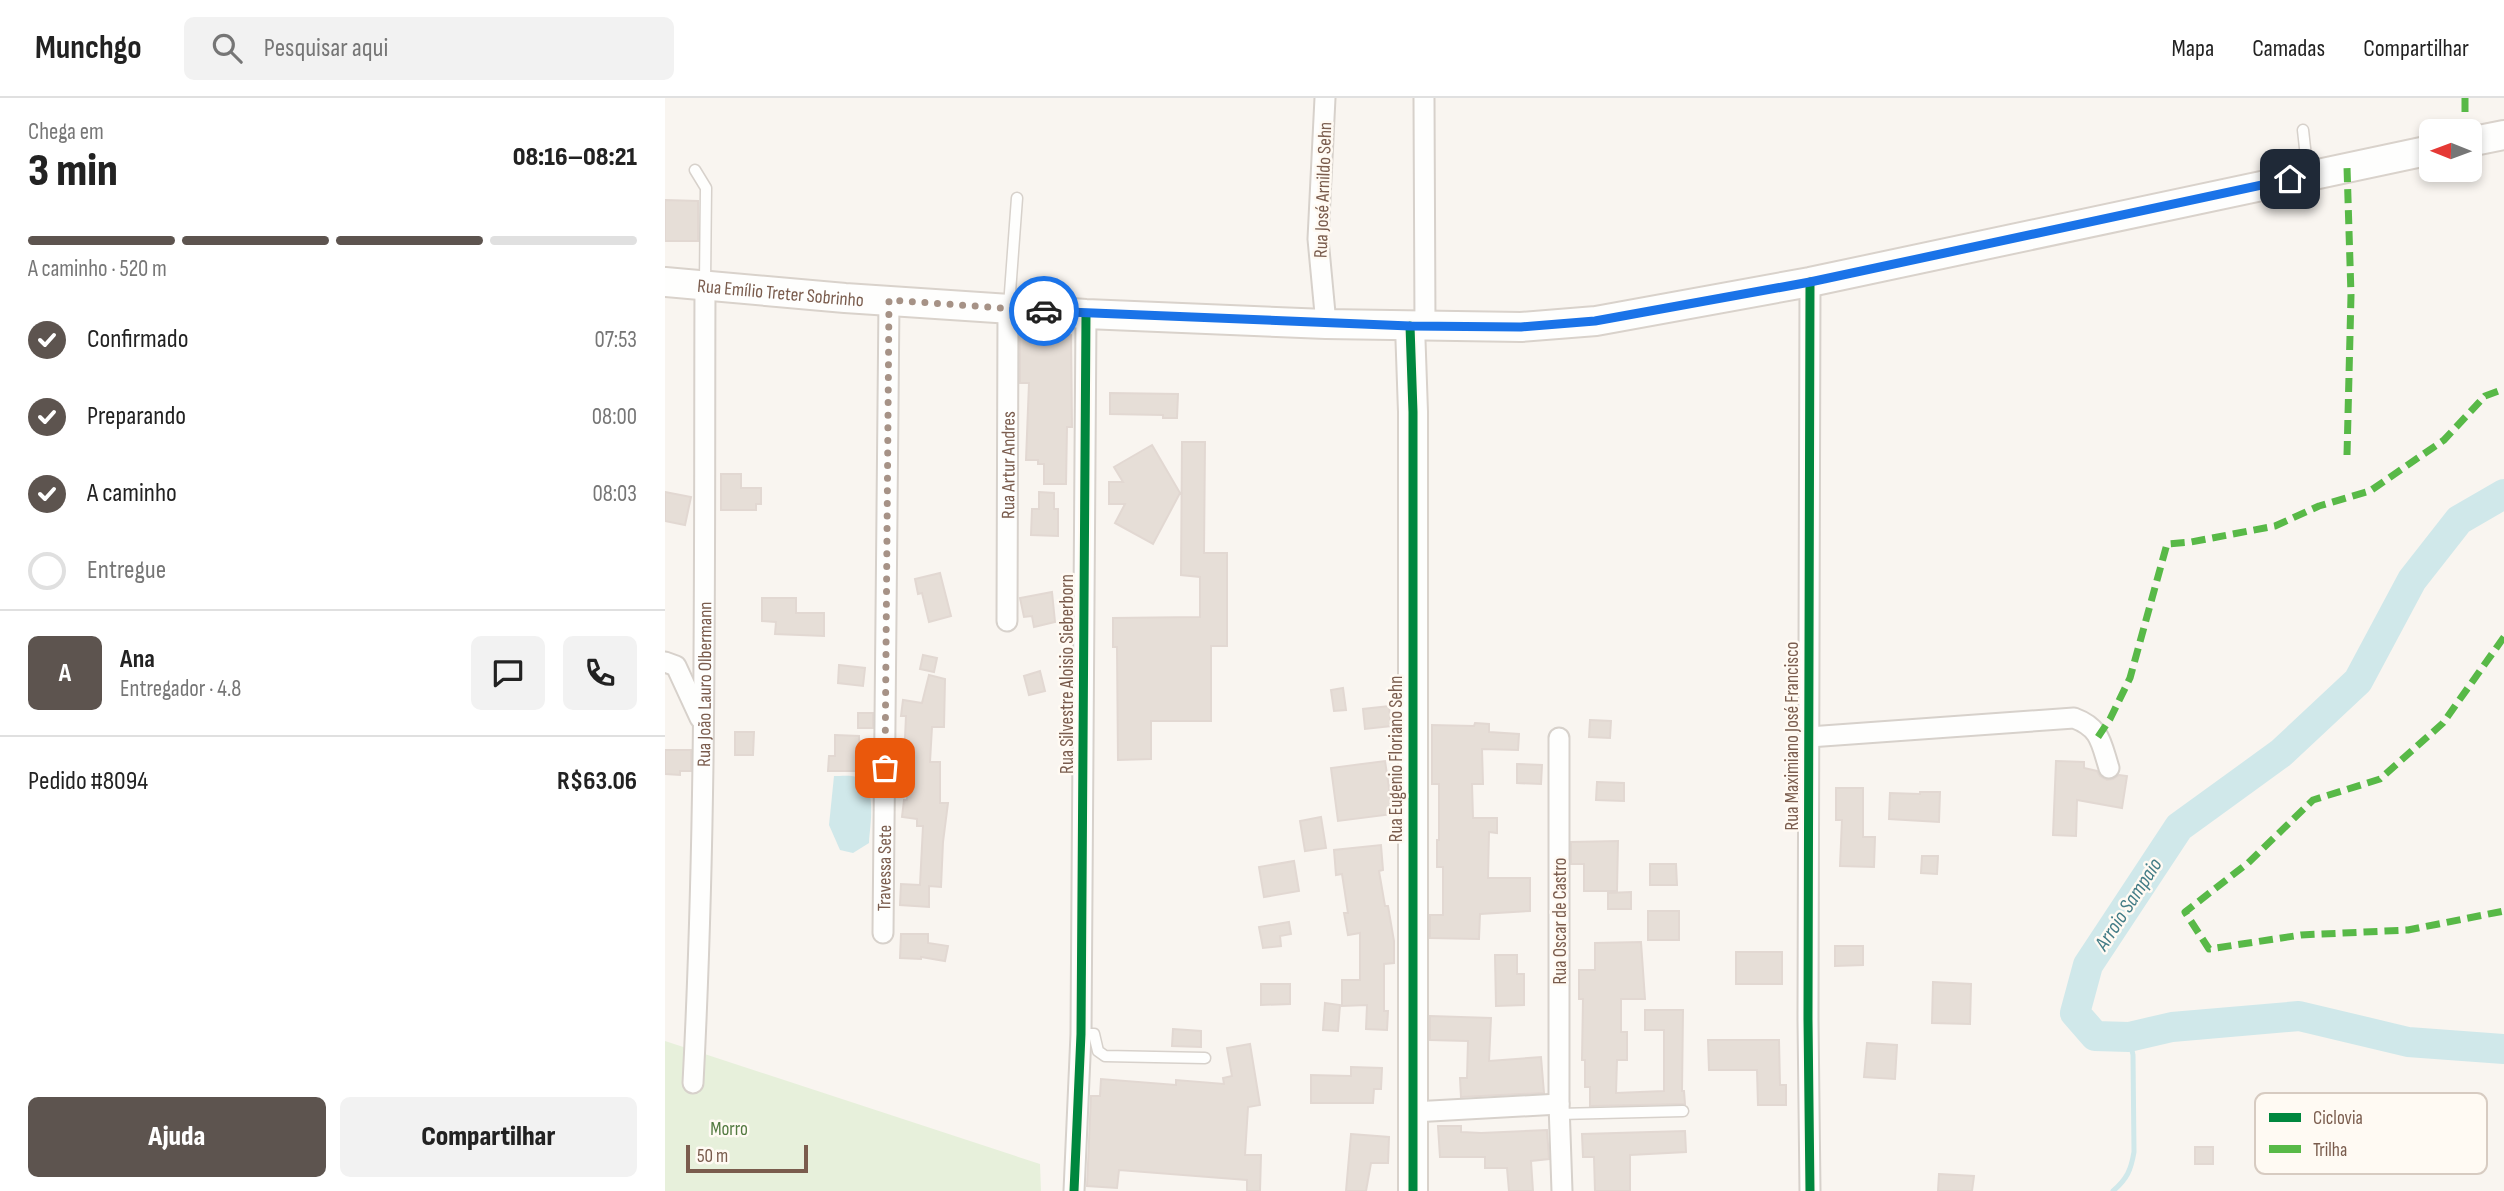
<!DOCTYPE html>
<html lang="pt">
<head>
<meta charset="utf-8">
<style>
	body { margin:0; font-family:"Sofia Sans Condensed",sans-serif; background:#f2f2f2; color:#222; height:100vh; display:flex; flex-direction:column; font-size:26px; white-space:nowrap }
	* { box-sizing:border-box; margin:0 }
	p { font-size:23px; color:#767676 }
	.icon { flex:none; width:38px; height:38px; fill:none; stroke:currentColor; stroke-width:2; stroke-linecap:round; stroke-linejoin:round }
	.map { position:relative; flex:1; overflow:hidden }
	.drawer { display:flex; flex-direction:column; background:#fff; width:665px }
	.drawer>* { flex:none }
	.needle { width:46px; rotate:271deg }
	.controls { position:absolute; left:1754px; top:21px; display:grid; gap:14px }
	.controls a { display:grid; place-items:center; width:63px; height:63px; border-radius:10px; background:#fff; box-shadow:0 4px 10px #0003; font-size:35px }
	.scale { position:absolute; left:21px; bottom:18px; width:122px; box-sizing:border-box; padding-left:7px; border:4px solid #7a5c4d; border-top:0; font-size:19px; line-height:24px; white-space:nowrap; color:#7a5c4d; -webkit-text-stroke:5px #fffaf3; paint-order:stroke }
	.pin { position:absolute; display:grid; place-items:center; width:60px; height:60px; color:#fff; margin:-30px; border-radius:14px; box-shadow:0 4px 10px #0006 }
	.courier { position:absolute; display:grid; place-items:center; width:70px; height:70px; margin:-35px; border:5px solid #1a73e8; border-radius:50%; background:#fff; color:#222; box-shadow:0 2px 9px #0007 }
	.summary em { font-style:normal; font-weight:800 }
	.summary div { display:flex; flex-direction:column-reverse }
	.summary { display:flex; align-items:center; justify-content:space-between; height:119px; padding:0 28px }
	h1 { font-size:46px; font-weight:800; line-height:52px }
	.bar { display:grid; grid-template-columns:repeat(4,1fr); gap:10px 7px; align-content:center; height:84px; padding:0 28px }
	.bar i { height:9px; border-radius:5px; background:#e0e0e0 }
	.bar .active { background:#5d544f }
	.bar p { grid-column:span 4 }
	.line { display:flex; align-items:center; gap:18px; padding:0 28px; border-top:2px solid #e0e0e0 }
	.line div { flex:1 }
	.round { display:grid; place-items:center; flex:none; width:74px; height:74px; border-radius:10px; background:#f2f2f2 }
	ol { padding:0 28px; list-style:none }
	li { display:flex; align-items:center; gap:21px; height:77px }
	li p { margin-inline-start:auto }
	li .icon { padding:7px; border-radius:50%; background:#5d544f; color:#fff; stroke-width:4 }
	li:last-child { color:#767676 }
	li i { width:38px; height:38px; border:4px solid #e0e0e0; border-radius:50% }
	.cta { display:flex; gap:14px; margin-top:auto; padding:14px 28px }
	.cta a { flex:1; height:80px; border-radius:10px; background:#5d544f; color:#fff; font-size:28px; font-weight:800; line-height:80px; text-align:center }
	.cta a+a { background:#f2f2f2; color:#222 }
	header { display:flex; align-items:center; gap:42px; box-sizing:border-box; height:98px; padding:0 35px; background:#fff; border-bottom:2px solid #e0e0e0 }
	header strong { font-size:33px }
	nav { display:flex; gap:38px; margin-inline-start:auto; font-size:24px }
	.search { width:490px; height:63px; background:#f2f2f2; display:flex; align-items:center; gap:18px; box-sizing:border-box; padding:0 24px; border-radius:10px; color:#767676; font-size:26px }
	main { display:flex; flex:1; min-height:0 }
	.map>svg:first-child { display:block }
</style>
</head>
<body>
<header>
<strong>Munchgo</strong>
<div class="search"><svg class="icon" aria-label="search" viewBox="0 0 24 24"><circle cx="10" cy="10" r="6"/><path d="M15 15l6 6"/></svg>Pesquisar aqui</div>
<nav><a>Mapa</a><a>Camadas</a><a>Compartilhar</a></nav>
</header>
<main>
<section class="drawer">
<div class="summary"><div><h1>3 min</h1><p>Chega em</p></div><em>08:16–08:21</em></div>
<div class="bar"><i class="active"></i><i class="active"></i><i class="active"></i><i></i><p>A caminho · 520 m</p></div>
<ol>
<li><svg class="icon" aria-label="check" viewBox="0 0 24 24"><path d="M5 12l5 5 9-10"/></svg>Confirmado<p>07:53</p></li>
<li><svg class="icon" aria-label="check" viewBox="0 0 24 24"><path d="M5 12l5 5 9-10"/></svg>Preparando<p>08:00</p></li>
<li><svg class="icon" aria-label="check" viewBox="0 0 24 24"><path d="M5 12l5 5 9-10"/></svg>A caminho<p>08:03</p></li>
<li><i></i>Entregue</li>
</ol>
<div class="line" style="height:126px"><b class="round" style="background:#5d544f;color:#fff">A</b><div><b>Ana</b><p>Entregador · 4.8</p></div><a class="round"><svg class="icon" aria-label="chat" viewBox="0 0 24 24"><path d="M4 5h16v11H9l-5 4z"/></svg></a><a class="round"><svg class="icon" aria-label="phone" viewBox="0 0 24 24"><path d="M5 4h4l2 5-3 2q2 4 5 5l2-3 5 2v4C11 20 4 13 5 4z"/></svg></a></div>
<div class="line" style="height:91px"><div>Pedido #8094</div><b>R$63.06</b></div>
<div class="cta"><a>Ajuda</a><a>Compartilhar</a></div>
</section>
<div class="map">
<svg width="1839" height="1093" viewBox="0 0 1839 1093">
	<rect width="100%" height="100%" fill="#f9f5f0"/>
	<path fill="#e7f0db" d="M0 943 375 1066 376 1093H0Z"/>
	<path fill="#d0e8ea" d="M169 678C176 678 186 677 192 679 213 689 205 726 204 745L188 755 175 752 164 727Z"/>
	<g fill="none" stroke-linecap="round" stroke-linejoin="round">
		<path stroke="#d0e8ea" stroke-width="5" d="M1448 1093C1462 1081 1466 1072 1469 1054L1468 957 1464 939"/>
		<path stroke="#d0e8ea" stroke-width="30" d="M1839 396 1794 422 1747 482 1693 583 1616 655 1514 729 1423 867 1410 915 1430 938 1464 939 1507 929 1634 918 1743 944 1839 951"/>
	</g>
	<path fill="#e6ded7" stroke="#e2d8d2" stroke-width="2" d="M0 102 33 103V143H0Z
		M355 236 406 237 407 329H402L401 386H379V366H373V362H361L364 285H355Z
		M445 295 513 296 512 320H498V317L445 316Z
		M517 344H540L539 455H562V548H546V623H486V661L453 662 452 549H448V520L535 519V479L516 477Z
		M487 347 515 395 488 446 450 425 460 406H444V384H458L449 369Z
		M56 376H76V390H96V406H91V412H56Z
		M0 394 26 399 20 427 0 423Z
		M374 394 389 395V411H393V438L366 437 367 411H374Z
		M275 475 286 518 264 524 257 495 253 496 250 481Z
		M387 494 390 524 369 529 367 518 359 519 355 500Z
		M97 500H131V515H159V538L110 536 111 524 97 523Z
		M258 557 272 560 269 574 255 571Z
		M174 567 200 570 198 588 173 585Z
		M375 573 380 593 364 597 359 578Z
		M264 577 280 581 279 629H267L265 664H275V705H283L278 744 276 789 264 788V809L235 807 236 786 255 787 258 728H252V721L237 719 239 702H242V662H239L241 618H236L238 602 257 605Z
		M678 590 681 612 669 613 666 592Z
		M724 608 726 628 700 631 698 611Z
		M193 615H208V630H193Z
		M925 622 946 623 945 640 924 639Z
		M810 625 824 626V634L854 636 853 652 817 651 818 686H807L808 720H832V735L824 734 823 780H865V813L815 816 814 841 765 840V817H778V769H772V742H774V686H767V627L809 628Z
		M70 634H89L88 657H70Z
		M170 637 194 638 195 673H163L164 658H170Z
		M0 652H26V673H15V677L0 676Z
		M720 663 728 716 673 723 666 670Z
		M1391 663 1419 664V670L1432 673 1435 678 1442 682 1448 681 1454 677 1462 678 1457 710 1412 702 1411 738 1388 737Z
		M852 666 877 667 876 686 852 685Z
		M932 684 959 685V703L931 702Z
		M1171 690H1198V739H1210L1209 769 1175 768 1177 722H1171Z
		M1255 694H1275L1274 724 1224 721 1225 695 1255 696Z
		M656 719 661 750 640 753 635 723Z
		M953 743 952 793H919V766H906V744Z
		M716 747 718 772 714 773 720 808H723L729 843V865L719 866V913H723L722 932 701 931 702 907 677 908V882H695V835L683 837 679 815H683L677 776 671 777 669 752Z
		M1257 758H1273L1272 776 1256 775Z
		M629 763 634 793 599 799 594 769Z
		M985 766H1011L1012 787H985Z
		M966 794V811H943V795Z
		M983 813H1014V842H983Z
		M624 824 626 836 615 838 616 848 598 850 594 829Z
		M236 836H263V845L283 848 280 863 256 859V861L235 860Z
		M976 844 980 901H956V934H962V962H952L951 995 999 993V932H980V912H1018L1017 993H1019L1020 1006 925 1008V989H920V962H917L918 901H914V872H930V845Z
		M1170 848H1198V867L1170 868Z
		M1071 854H1117V886H1071Z
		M830 857H852V876H859V907L831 908Z
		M1268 884 1306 886 1305 926 1267 925Z
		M596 886H625V906L596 907Z
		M660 905 675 907 673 933 658 932Z
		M765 918 826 920 824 963 876 959 879 995 796 999 795 980H802L803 943 765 942Z
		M508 931 536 933V949L507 948Z
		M1043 942H1114L1115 987H1121V1007H1093L1092 972H1044Z
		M1202 945 1232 947 1230 981 1199 979Z
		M585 946 595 1007 583 1009 580 1057H596L595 1093H582V1082L454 1072 452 1090 422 1088 426 998H435L436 981 511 987V982L559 986 558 980 567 978 562 950Z
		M686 969 717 970 716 991H709L708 1005H646V977L686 978Z
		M773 1028H796V1034L816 1035 882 1032 884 1061 866 1063 868 1093H844L842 1070H820V1059H775Z
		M1020 1033 1021 1054 965 1057V1093H930L929 1059H918L917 1036Z
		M686 1036 724 1039 723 1065H706L701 1093H681Z
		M1530 1049H1548V1066H1530Z
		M1274 1076 1309 1078 1307 1093H1273Z"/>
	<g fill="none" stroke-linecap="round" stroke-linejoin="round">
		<g stroke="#d7d1cb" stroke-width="13">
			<path id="lane" d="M1638 32 1643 77
				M30 72 41 90 40 184
				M344 208 352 100
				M416 936H429L433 953 440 958 540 960
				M894 1016 1018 1013"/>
		</g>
		<g stroke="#d7d1cb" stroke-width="23">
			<g id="street">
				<path d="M660 0 653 141 661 226"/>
				<path d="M759 0 760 229"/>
				<path id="s1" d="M342 523 343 210"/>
				<path d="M0 564 11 568 35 620"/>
				<path d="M1144 639 1409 620C1436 630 1436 645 1444 670"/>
				<path d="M894 640V1006L897 1093"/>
				<path id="s2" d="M218 835 224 202"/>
				<path id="s3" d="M28 985C42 719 39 453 40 188"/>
				<path d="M748 1014 894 1006"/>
				<path d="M409 1093 416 936 421 216"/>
				<path d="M1145 1093 1143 921 1145 184"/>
			</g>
		</g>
		<g stroke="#d9d2cb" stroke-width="32">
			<g id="secondary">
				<path d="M1804 44 1839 37"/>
				<path id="s4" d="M0 184 180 200 421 216 661 226 856 229 931 223 1145 184 1766 52"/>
				<path d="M745 228 748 314V1093"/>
			</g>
		</g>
		<use href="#lane" stroke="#fefefd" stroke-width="10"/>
		<use href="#street" stroke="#fefefd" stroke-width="19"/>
		<use href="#secondary" stroke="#fefefd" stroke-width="28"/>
		<path stroke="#58b947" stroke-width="7" stroke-dasharray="14 7" stroke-linecap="butt" d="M1800 0V33
			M1682 357 1686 197 1682 69
			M1839 539 1778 625 1715 681 1648 702 1583 765 1520 814 1544 851 1636 837 1743 832 1839 813
			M1433 639 1445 621 1465 580 1502 446 1526 444 1610 428 1654 408 1705 393 1779 342 1820 298 1839 291"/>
		<g stroke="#fffaf3" stroke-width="13">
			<path id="cycleway" d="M745 228 748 314V1093
				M409 1093 416 936 421 216
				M1145 1093 1143 921 1145 184"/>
		</g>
		<use href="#cycleway" stroke="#00873e" stroke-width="9"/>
	</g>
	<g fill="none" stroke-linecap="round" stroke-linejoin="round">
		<path stroke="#a69286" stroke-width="7" stroke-dasharray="0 12.6" d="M220 670 224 202 379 213"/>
		<path stroke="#1a73e8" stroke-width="9" d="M379 213 745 228 856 229 930 223 1145 184 1625 81"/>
	</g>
	<g text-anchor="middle" stroke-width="5" stroke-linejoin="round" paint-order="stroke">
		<g font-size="19" fill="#7a5c4d" stroke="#fffaf3">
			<text transform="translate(657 92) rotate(-88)" y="7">Rua José Arnildo Sehn</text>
			<text dy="7" stroke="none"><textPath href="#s4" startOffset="116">Rua Emílio Treter Sobrinho</textPath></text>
			<text dy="7" stroke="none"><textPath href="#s1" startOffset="156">Rua Artur Andres</textPath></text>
			<text transform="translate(401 576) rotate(-90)" y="7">Rua Silvestre Aloisio Sieberborn</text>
			<text dy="7" stroke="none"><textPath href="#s3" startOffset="399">Rua João Lauro Olbermann</textPath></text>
			<text transform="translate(1126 638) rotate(-90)" y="7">Rua Maximiano José Francisco</text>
			<text transform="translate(730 661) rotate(-90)" y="7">Rua Eugenio Floriano Sehn</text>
			<text dy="7" stroke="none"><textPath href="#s2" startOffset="65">Travessa Sete</textPath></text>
			<text transform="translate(894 823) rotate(-90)" y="7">Rua Oscar de Castro</text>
		</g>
		<g font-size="19" fill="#537a41" stroke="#fffaf3">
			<text x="64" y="1037">Morro</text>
		</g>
		<g font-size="21" font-style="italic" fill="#437c86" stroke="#fffaf3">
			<text transform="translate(1463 806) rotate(-57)" y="7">Arroio Sampaio</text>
		</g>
	</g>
	<rect x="1590" y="995" width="232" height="81" rx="10" fill="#fffaf3" stroke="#d7cbc1" stroke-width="2"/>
	<rect x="1604" y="1015" width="32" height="9" fill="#00873e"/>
	<rect x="1604" y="1047" width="32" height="8" fill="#58b947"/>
	<g font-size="19" fill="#7a5c4d">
		<text x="1648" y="1026">Ciclovia</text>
		<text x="1648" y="1058">Trilha</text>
	</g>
</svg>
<div class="controls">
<a><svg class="needle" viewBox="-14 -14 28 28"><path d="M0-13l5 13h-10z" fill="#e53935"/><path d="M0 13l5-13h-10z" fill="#767676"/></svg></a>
</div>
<div class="scale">50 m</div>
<div class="pin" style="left:220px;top:670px;background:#ea580c"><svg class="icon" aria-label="bag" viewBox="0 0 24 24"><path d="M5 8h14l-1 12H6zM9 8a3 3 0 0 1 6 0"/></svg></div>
<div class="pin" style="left:1625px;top:81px;background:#1f2937"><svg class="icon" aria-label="home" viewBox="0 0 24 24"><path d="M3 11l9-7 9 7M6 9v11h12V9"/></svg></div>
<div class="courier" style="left:379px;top:213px"><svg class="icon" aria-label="car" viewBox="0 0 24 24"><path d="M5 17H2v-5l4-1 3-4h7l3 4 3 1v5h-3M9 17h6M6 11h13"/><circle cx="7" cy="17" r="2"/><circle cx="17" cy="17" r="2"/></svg></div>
</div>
</main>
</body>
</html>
